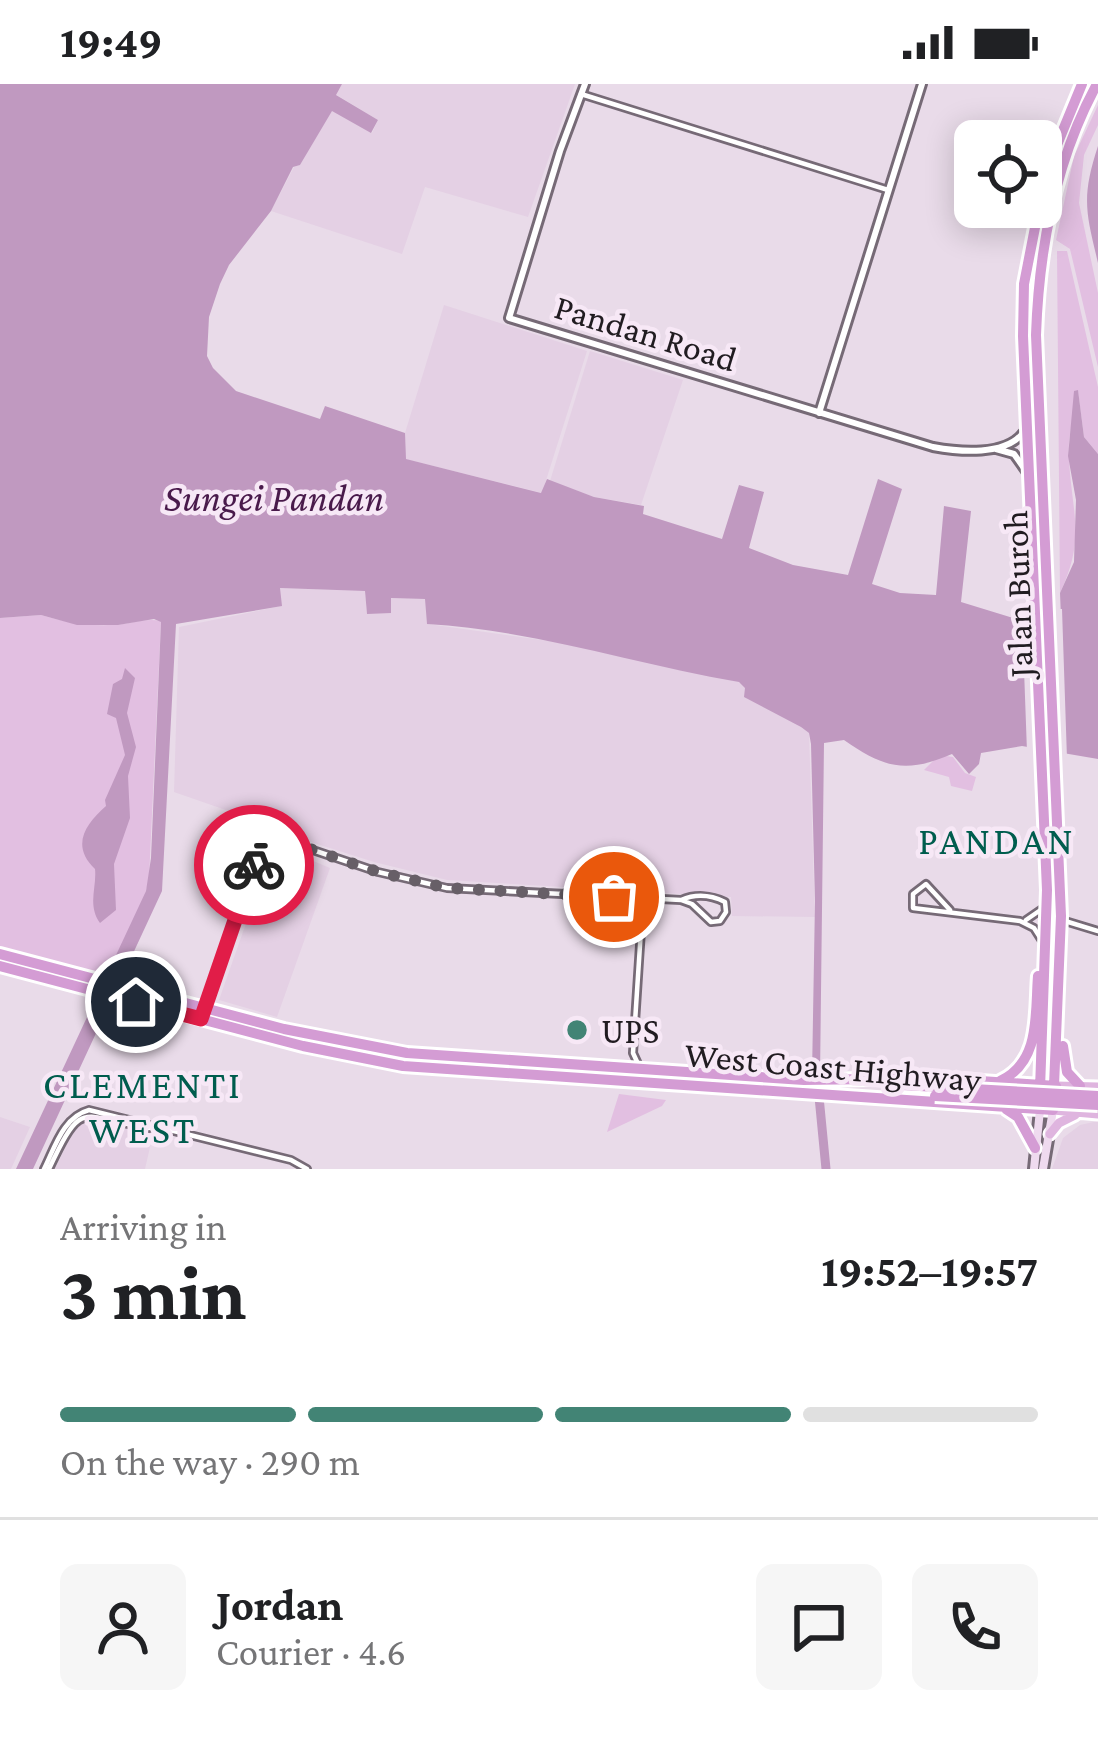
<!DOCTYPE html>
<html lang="en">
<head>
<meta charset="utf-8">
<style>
	body { margin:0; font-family:"Crimson Pro",serif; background:#f6f6f6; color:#202124; height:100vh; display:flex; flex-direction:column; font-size:45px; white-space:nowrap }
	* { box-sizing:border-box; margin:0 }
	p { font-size:39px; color:#757577 }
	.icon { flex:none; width:66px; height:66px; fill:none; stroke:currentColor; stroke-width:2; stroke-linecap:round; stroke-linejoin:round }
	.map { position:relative; height:1085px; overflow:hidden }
	.sheet { display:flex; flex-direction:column; background:#fff; flex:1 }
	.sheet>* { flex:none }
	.buttons { position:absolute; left:954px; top:36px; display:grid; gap:24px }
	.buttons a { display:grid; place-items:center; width:108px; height:108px; border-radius:18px; background:#fff; box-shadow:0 6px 30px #0003; font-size:60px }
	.pin { position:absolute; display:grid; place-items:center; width:102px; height:102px; color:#fff; margin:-51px; border:6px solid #fff; border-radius:50%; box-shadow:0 3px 12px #0007 }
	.courier { position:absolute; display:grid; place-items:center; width:120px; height:120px; margin:-60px; border:9px solid #e11d48; border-radius:50%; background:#fff; color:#222; box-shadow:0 3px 15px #0007 }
	.headline em { font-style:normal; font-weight:700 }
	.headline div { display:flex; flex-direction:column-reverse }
	.headline { display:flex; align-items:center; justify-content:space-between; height:204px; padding:0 60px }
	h1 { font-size:78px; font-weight:700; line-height:90px }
	.bar { display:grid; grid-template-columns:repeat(4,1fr); gap:18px 12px; align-content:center; height:144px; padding:0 60px }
	.bar i { height:15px; border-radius:9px; background:#e0e0e0 }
	.bar .selected { background:#428475 }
	.bar p { grid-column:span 4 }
	.line { display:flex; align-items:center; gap:30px; padding:0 60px; border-top:3px solid #e0e0e0 }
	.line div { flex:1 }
	.round { display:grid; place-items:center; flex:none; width:126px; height:126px; border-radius:18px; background:#f6f6f6 }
	.status { display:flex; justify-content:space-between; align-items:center; height:84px; padding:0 60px; background:#fff; direction:ltr }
	.status svg { height:33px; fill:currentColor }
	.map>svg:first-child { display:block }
</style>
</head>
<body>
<div class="status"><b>19:49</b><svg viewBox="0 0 49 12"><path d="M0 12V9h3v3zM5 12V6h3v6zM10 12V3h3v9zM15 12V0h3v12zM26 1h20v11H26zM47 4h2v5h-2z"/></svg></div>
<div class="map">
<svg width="1098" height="1085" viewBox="0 0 1098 1085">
	<rect width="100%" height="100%" fill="#e9dbe9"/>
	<path fill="#e4d0e4" d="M342 0H575L528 133 425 103 402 170 271 127 294 83 300 81 332 26 372 49 378 36 335 10Z
		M444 221 587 267 542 409 405 375V349Z
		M590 267 683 296 641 421 594 413 550 397Z
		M279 504 365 507 367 529 390 514 426 515 428 540 599 564 739 598 809 649 815 833 732 832 731 813 447 796 374 778 289 751 268 754 263 739 174 708 179 543 281 522Z
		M292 768 330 784 277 933 219 916 268 777Z
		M0 1033 30 1043 11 1085H0Z
		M84 1035 153 1050 145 1085H55L75 1043Z
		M1098 1037V1085H1052L1063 1054 1080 1041Z"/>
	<path fill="#e2bfe1" d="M1098 21V41L1084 71 1079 119 1098 209V283L1070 165 1056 156 1074 72Z
		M1057 167H1067L1098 303V370L1084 353 1078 307C1075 328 1067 353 1069 375 1072 431 1086 454 1060 509Z
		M41 531C65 538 86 542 111 541 128 541 145 533 161 537L149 795 144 815 108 891 0 863V534Z
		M939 671 953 673 965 689 976 693 972 707 951 702 949 693 924 686Z
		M619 1010 666 1016 662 1022 607 1048Z"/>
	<path fill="#c099c0" d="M0 0H342L336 11 378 36 371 49 332 27 300 81 293 83 271 127 229 181 220 200 209 233 207 272 213 284 236 307 320 335 325 322 405 349 406 375 541 409 547 395 594 413 644 422 643 430 722 455 739 401 764 408 749 464 793 481 848 491 878 395 902 405 872 500 900 509 936 511 944 422 971 427 961 518 1049 545 1061 534 1060 509 1074 478 1076 416 1068 372 1074 307 1078 306 1084 353 1098 370V675L1022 662 981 669 979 680 969 690 952 670C906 690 884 684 844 656L824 659 820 993 812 991 815 817 811 660 809 649 801 643 744 613 745 604 739 598C635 580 533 546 427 540L425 515 391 514V529L367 530 365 507 280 504 282 522 176 540 162 807 33 1085H16L146 807 151 774 161 538 154 535 118 541H77L41 531 0 534Z
		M1098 62V179C1086 128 1081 114 1098 62Z
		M125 584 135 594 127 629 136 663 128 692 130 734 114 780 116 826 100 839C87 821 97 803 95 785 70 761 86 740 106 722L105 716 125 671 116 634 107 630 113 600 122 595Z"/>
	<path fill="#e9dbe9" d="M1054 525H1062L1067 675 1027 668 1022 530 1048 538Z"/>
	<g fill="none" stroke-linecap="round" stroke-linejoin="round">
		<path stroke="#c099c0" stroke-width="9" d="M817 992 826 1085"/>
		<g stroke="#766a76" stroke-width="10">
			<path id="minor" d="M581 10 888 106
				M950 826 926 800 913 810V824L1020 837 1034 844 1041 855
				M1026 836 1042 825
				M1065 837 1098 847
				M206 920 255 780C266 765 279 760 298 761L378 788 447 804 681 816C695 810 711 811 725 818L726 828 720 837 711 838 692 820 681 816
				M639 982 633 969 643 815
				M44 1085C55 1063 63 1033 89 1026L291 1076 307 1085
				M49 1085C83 1013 80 1033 149 1044"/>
		</g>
		<g stroke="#766a76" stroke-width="12">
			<path id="tertiary" d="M585 0 560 67 509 234 933 363C960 368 1005 372 1023 349
				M819 329 922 0
				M996 365 1014 370 1026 387"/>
		</g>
		<g stroke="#766a76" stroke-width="14">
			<path id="secondary" d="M1034 1085 1040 1026
				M1043 1085 1053 1026"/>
		</g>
		<g stroke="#fff" stroke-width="15">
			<path id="primary" d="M1056 1002 1098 1003
				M1053 1026 1098 1030
				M1050 1050 1059 1039 1075 1031"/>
		</g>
		<g stroke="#fff" stroke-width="16">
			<path id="trunk" d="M1041 116 1052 73 1082 0
				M1039 123 1024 200 1023 252 1047 806 1040 1005
				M0 870 284 945 407 969 804 996 936 994 1056 1002
				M0 882 303 962 403 982 1053 1026 1061 832 1036 251C1039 164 1055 77 1097 0
				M1063 962 1067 988 1080 1002
				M1000 997C1041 978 1035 930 1038 892
				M902 1001 937 1003
				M1006 1025 1018 1033 1035 1064"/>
		</g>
		<use href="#minor" stroke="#fff" stroke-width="4.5"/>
		<use href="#tertiary" stroke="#fff" stroke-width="6"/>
		<use href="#secondary" stroke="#efdaef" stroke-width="8"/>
		<use href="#primary" stroke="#dfb5df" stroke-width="9"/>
		<use href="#trunk" stroke="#d49cd4" stroke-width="10"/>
		<g stroke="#fff" stroke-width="16" stroke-linecap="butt">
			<path id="trunk-bridge" d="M937 1003 1098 1012
				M935 1012 1098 1021"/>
		</g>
		<use href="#trunk-bridge" stroke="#d49cd4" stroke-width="10"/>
	</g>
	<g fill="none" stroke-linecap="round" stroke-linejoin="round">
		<path stroke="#675f67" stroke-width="12" stroke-dasharray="0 21.6" d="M254 781 270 766 298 761 378 788 447 804 614 813"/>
		<path stroke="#e11d48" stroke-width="15" d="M136 918 201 935 254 781"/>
	</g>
	<circle fill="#428475" stroke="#f7e8f6" stroke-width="4.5" cx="577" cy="946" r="12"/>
	<g text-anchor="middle" stroke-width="9" stroke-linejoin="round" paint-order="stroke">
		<g font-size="36" fill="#211c21" stroke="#f7e8f6">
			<text transform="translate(646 248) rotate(17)" y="13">Pandan Road</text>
			<text transform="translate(1017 510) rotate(-92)" y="13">Jalan Buroh</text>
			<text transform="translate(833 982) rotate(5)" y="13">West Coast Highway</text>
		</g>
		<g font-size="36" fill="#211c21" stroke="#f7e8f6" text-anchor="start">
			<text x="601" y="959">UPS</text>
		</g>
		<g font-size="39" font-style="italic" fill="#491a4b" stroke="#f7e8f6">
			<text x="274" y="427">Sungei Pandan</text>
		</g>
		<g font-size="39" letter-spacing="3" fill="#005d4e" stroke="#f7e8f6">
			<text x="997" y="770">PANDAN</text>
			<text x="143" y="1014">CLEMENTI<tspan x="143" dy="45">WEST</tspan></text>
		</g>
	</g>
</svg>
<div class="buttons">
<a><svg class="icon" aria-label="locate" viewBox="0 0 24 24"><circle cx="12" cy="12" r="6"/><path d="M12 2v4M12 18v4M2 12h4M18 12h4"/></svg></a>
</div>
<div class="pin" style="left:614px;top:813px;background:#ea580c"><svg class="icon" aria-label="bag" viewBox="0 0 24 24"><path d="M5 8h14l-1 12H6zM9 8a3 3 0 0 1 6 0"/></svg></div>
<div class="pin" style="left:136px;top:918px;background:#1f2937"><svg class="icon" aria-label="home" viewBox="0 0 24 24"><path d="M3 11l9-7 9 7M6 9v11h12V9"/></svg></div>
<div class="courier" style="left:254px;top:781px"><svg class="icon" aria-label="bike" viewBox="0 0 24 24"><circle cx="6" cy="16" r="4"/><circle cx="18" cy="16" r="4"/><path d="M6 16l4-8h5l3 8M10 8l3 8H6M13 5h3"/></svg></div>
</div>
<section class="sheet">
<div class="headline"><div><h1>3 min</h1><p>Arriving in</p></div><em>19:52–19:57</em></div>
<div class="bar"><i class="selected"></i><i class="selected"></i><i class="selected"></i><i></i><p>On the way · 290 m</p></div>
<div class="line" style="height:216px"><a class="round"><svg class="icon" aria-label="person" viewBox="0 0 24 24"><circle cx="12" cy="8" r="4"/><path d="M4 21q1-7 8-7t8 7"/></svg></a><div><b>Jordan</b><p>Courier · 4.6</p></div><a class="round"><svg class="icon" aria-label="chat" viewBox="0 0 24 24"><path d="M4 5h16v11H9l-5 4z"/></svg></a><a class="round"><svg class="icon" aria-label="phone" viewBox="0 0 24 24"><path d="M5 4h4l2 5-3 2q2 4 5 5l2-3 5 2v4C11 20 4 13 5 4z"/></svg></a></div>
</section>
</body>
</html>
